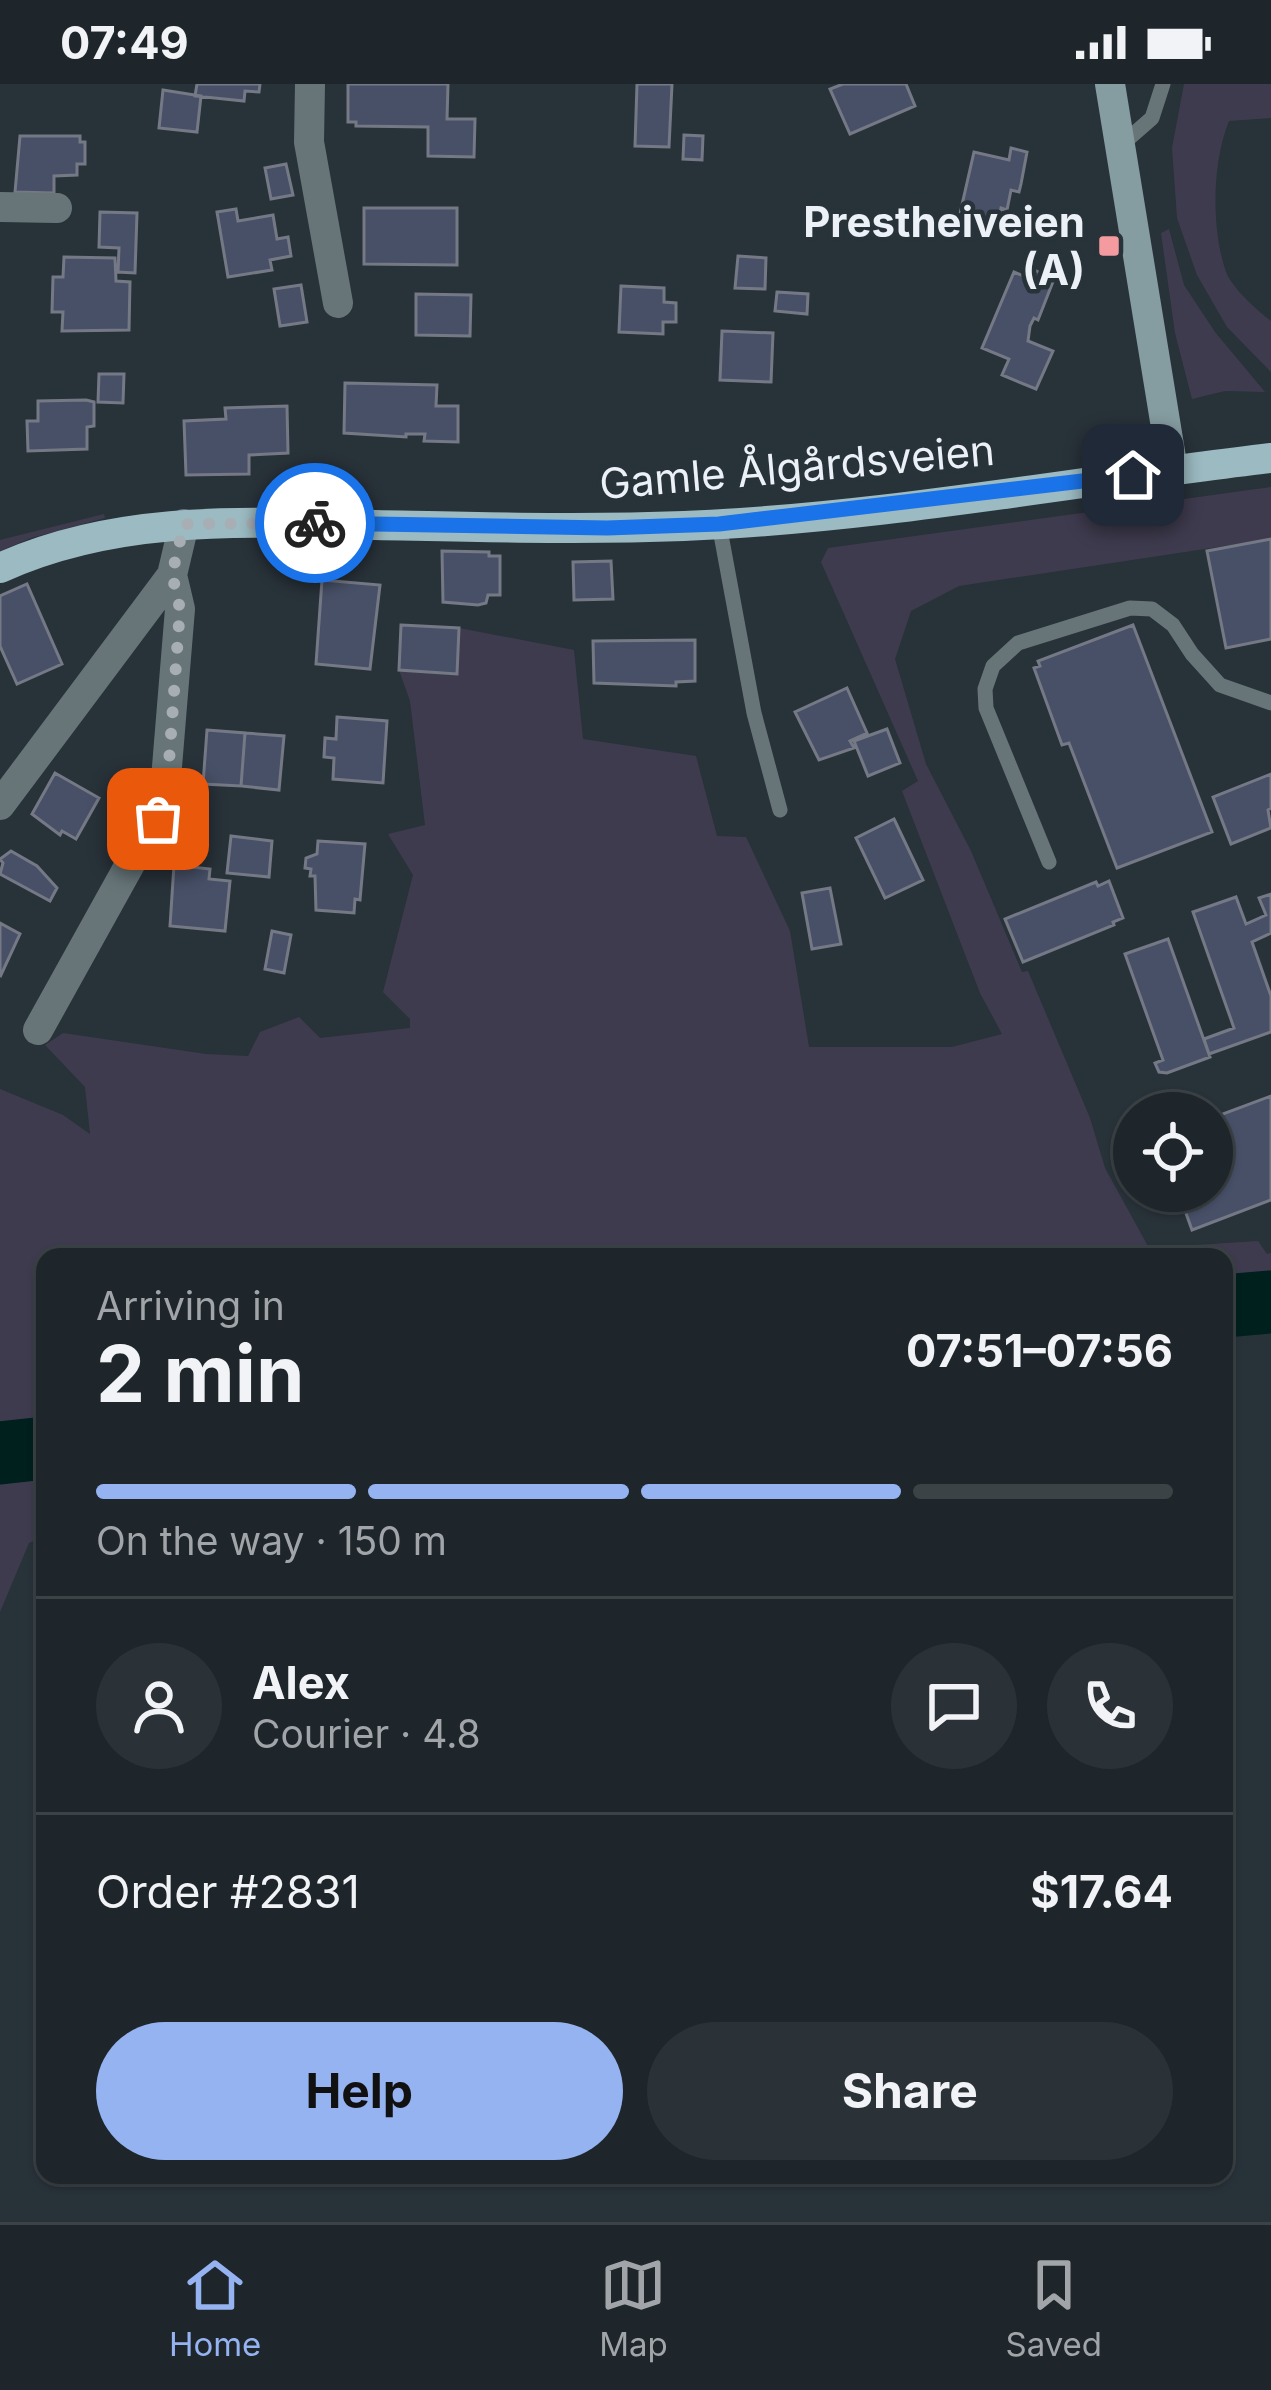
<!DOCTYPE html>
<html lang="en">
<head>
<meta charset="utf-8">
<style>
	body { margin:0; font-family:Inter,sans-serif; background:#2b3237; color:#f1f3f6; height:100vh; display:flex; flex-direction:column; font-size:45px; white-space:nowrap }
	* { box-sizing:border-box; margin:0 }
	p { font-size:39px; color:#a1a5a9 }
	.icon { flex:none; width:66px; height:66px; fill:none; stroke:currentColor; stroke-width:2; stroke-linecap:round; stroke-linejoin:round }
	.map { position:relative; flex:1; overflow:hidden }
	.panel { position:absolute; left:36px; top:1164px; width:1197px; height:936px; display:flex; flex-direction:column; background:#1e262b; border-radius:24px; box-shadow:0 3px 9px #0004,0 0 0 3px #3c4347 }
	.panel>* { flex:none }
	.controls { position:absolute; left:1113px; top:1008px; display:grid; gap:24px }
	.controls a { display:grid; place-items:center; width:120px; height:120px; border-radius:50%; background:#1e262b; box-shadow:0 3px 9px #0004,0 0 0 3px #3c4347; font-size:60px }
	.pin { position:absolute; display:grid; place-items:center; width:102px; height:102px; color:#fff; margin:-51px; border-radius:24px; box-shadow:0 6px 18px #0006 }
	.courier { position:absolute; display:grid; place-items:center; width:120px; height:120px; margin:-60px; border:9px solid #1a73e8; border-radius:50%; background:#fff; color:#222; box-shadow:0 3px 15px #0007 }
	.summary em { font-style:normal; font-weight:700 }
	.summary div { display:flex; flex-direction:column-reverse }
	.summary { display:flex; align-items:center; justify-content:space-between; height:204px; padding:0 60px }
	h1 { font-size:78px; font-weight:700; line-height:90px }
	.bar { display:grid; grid-template-columns:repeat(4,1fr); gap:18px 12px; align-content:center; height:144px; padding:0 60px }
	.bar i { height:15px; border-radius:9px; background:#3c4347 }
	.bar .selected { background:#95b2f1 }
	.bar p { grid-column:span 4 }
	.line { display:flex; align-items:center; gap:30px; padding:0 60px; border-top:3px solid #3c4347 }
	.line div { flex:1 }
	.round { display:grid; place-items:center; flex:none; width:126px; height:126px; border-radius:63px; background:#2b3237 }
	.primary-button { display:flex; gap:24px; margin-top:auto; padding:24px 60px }
	.primary-button a { flex:1; height:138px; border-radius:72px; background:#95b2f1; color:#111; font-size:48px; font-weight:700; line-height:138px; text-align:center }
	.primary-button a+a { background:#2b3237; color:#f1f3f6 }
	.status { display:flex; justify-content:space-between; align-items:center; height:84px; padding:0 60px; background:#1e262b; direction:ltr }
	.status svg { height:33px; fill:currentColor }
	.tab-bar { display:flex; justify-content:space-around; align-items:center; height:168px; border-top:3px solid #3c4347; background:#1e262b; font-size:33px; color:#a1a5a9 }
	.tab-bar a { display:grid; justify-items:center; gap:6px }
	.tab-bar .selected { color:#95b2f1 }
	.map>svg:first-child { display:block }
</style>
</head>
<body>
<div class="status"><b>07:49</b><svg viewBox="0 0 49 12"><path d="M0 12V9h3v3zM5 12V6h3v6zM10 12V3h3v9zM15 12V0h3v12zM26 1h20v11H26zM47 4h2v5h-2z"/></svg></div>
<div class="map">
<svg width="1271" height="2138" viewBox="0 0 1271 2138">
	<rect width="100%" height="100%" fill="#283239"/>
	<path fill="#3f3b4f" d="M1184 0H1271V34L1229 37C1212 79 1211 144 1226 188 1232 204 1257 226 1271 237V288L1227 243 1197 191 1177 134 1172 64Z
		M1169 145 1184 201 1215 248 1265 308 1225 307 1192 315 1175 249 1161 149Z
		M1271 403V455L959 502 911 527 895 575 926 680 971 767 1022 888 1028 887 1090 1034 1105 1084 1149 1164 1258 1157 1267 1170 1271 1169V1235L1224 1242V1173H45V1451L29 1459 0 1528V1005L63 1031 90 1050 85 1003 45 961 63 949 206 970 248 972 260 948 299 933 320 954 410 944V935L383 908 413 791 388 750 425 741 410 617 399 586 456 589 459 544 574 566 583 655 696 672 717 752 746 753 790 847 809 963H952L1002 950 980 909 902 707 918 697 821 478 828 464Z
		M104 430 105 434 31 454 0 467V456Z"/>
	<g fill="none" stroke-linecap="round" stroke-linejoin="round">
		<path stroke="#00201d" stroke-width="63" d="M1224 1222 1271 1218
			M0 1369 45 1364"/>
	</g>
	<path fill="#475067" stroke="#757985" stroke-width="3" d="M197 0H260L259 8 245 7 244 17 195 12Z
		M348 0H448L447 35H475L474 73 428 72V43L356 42V38H348Z
		M637 0H672L669 63 635 62Z
		M843 0H906L915 22 850 50 830 5Z
		M163 6 201 12 197 48 159 44Z
		M684 51 703 52 702 76 683 75Z
		M20 52H80V58H85V80H77V91L54 92V109L15 108Z
		M1011 64 1027 68 1021 100 1019 108 1011 106 1007 126 1001 124 997 143 959 134 974 68 1009 76Z
		M286 80 293 111 271 115 265 84Z
		M364 124H457V181L364 180Z
		M236 125 238 137 273 131 277 155 288 153 291 172 270 176 272 186 228 193 217 128Z
		M100 128 137 129 135 189 118 188 119 164 99 163Z
		M738 172 766 174 765 205 735 204Z
		M64 173 115 174 116 197 130 198 129 246 62 247 63 228H52L53 193H63Z
		M1030 184 1054 195 1038 236 1034 234 1030 242 1028 257 1053 267 1036 305 1002 291 1009 275 982 264 1014 188 1026 193Z
		M301 201 307 238 280 242 274 205Z
		M621 202 664 204V218L676 219V238H663V250L619 248Z
		M777 208 808 210 807 230 775 227Z
		M416 210 471 211 470 252 416 251Z
		M722 247 773 249 771 298 720 296Z
		M99 290H124L123 319 98 318Z
		M345 299 437 301 436 322H458V358L424 357 425 350H406V353L344 349Z
		M86 316 94 318V342L87 343V365L28 367 27 337H38V317Z
		M287 322 288 369 249 371V390L186 391 184 337 226 335 225 324Z
		M1271 455V555L1226 564 1207 467Z
		M442 467 489 468V472H500V511H488L486 519 478 521 443 518Z
		M611 477 613 515 574 516 573 478Z
		M322 496 380 501 370 585 316 580Z
		M27 500 62 580 17 600 0 562V512Z
		M401 541 459 544 457 590 399 586Z
		M1133 541 1212 748 1117 784 1069 659 1062 661 1034 584 1040 582 1038 577Z
		M695 556V597L676 598V602L594 599 593 557Z
		M847 604 867 649 850 657 854 664 819 676 795 628Z
		M337 633 387 637 383 699 333 695 334 674 324 673 325 654 336 655Z
		M887 645 900 679 868 692 854 657Z
		M207 646 245 649 241 702 203 700Z
		M245 649 284 652 279 706 241 702Z
		M55 689 99 714 76 755 62 747 60 751 32 730Z
		M1271 690V724L1268 726 1271 744 1231 760 1213 713Z
		M894 735 923 796 885 814 856 754Z
		M231 752 272 757 269 793 227 789Z
		M318 757 365 760 360 816 355 815 354 829 316 826 315 792H310L311 785 305 784 306 774 317 770Z
		M11 767 37 782 57 804 50 817 0 790 3 779 0 775Z
		M174 781 210 785 209 795 230 797 225 847 170 842Z
		M1109 797 1123 834 1113 838 1114 841 1023 878 1005 835 1096 798 1098 802Z
		M830 804 841 860 812 865 802 809Z
		M1271 810V849L1252 858 1271 912V948L1209 970 1204 955 1234 944 1193 828 1236 813 1246 840 1266 831 1259 814Z
		M0 839 20 850 0 893Z
		M272 847 291 851 284 889 265 885Z
		M1168 855 1210 973 1167 989 1159 988 1155 979 1163 976 1125 870Z
		M1271 1012V1116L1192 1146 1178 1107H1212V1034Z"/>
	<g fill="none" stroke-linecap="round" stroke-linejoin="round">
		<path stroke="#677579" stroke-width="15" d="M1120 62 1152 34 1163 0
			M719 440 754 629 780 726
			M1049 778 986 624 985 605 993 582 1018 559 1130 524 1152 525 1173 541 1192 570 1220 601 1271 619"/>
		<path stroke="#677579" stroke-width="30" d="M310 0 309 58 338 219
			M0 123 57 124
			M0 721 172 491 184 440
			M38 946 164 719 180 525 172 491"/>
		<path stroke="#859ca1" stroke-width="30" d="M1110 0 1173 386"/>
		<path stroke="#9bbac1" stroke-width="30" d="M0 484C118 430 249 438 375 441 478 443 581 446 684 442 880 434 1076 397 1271 374"/>
	</g>
	<g fill="none" stroke-linecap="round" stroke-linejoin="round">
		<path stroke="#a7aeb4" stroke-width="12" stroke-dasharray="0 21.6" d="M158 735 168 692 180 525 172 490 184 440 315 439"/>
		<path stroke="#1a73e8" stroke-width="15" d="M315 439 607 444 719 440 1133 391"/>
	</g>
	<rect fill="#f49b9f" stroke="#283239" stroke-width="4.5" x="1097" y="150" width="24" height="24" rx="6"/>
	<g text-anchor="middle" stroke-width="9" stroke-linejoin="round" paint-order="stroke">
		<g font-size="42" font-weight="bold" fill="#ebf1f6" stroke="#283239" text-anchor="end">
			<text x="1085" y="153">Prestheiveien<tspan x="1085" dy="48">(A)</tspan></text>
		</g>
		<g font-size="42" fill="#ebf1f6" stroke="#283239">
			<text transform="translate(797 383) rotate(-5)" y="15">Gamle Ålgårdsveien</text>
		</g>
	</g>
</svg>
<div class="controls">
<a><svg class="icon" aria-label="locate" viewBox="0 0 24 24"><circle cx="12" cy="12" r="6"/><path d="M12 2v4M12 18v4M2 12h4M18 12h4"/></svg></a>
</div>
<div class="pin" style="left:158px;top:735px;background:#ea580c"><svg class="icon" aria-label="bag" viewBox="0 0 24 24"><path d="M5 8h14l-1 12H6zM9 8a3 3 0 0 1 6 0"/></svg></div>
<div class="pin" style="left:1133px;top:391px;background:#1f2937"><svg class="icon" aria-label="home" viewBox="0 0 24 24"><path d="M3 11l9-7 9 7M6 9v11h12V9"/></svg></div>
<div class="courier" style="left:315px;top:439px"><svg class="icon" aria-label="bike" viewBox="0 0 24 24"><circle cx="6" cy="16" r="4"/><circle cx="18" cy="16" r="4"/><path d="M6 16l4-8h5l3 8M10 8l3 8H6M13 5h3"/></svg></div>
<section class="panel">
<div class="summary"><div><h1>2 min</h1><p>Arriving in</p></div><em>07:51–07:56</em></div>
<div class="bar"><i class="selected"></i><i class="selected"></i><i class="selected"></i><i></i><p>On the way · 150 m</p></div>
<div class="line" style="height:216px"><a class="round"><svg class="icon" aria-label="person" viewBox="0 0 24 24"><circle cx="12" cy="8" r="4"/><path d="M4 21q1-7 8-7t8 7"/></svg></a><div><b>Alex</b><p>Courier · 4.8</p></div><a class="round"><svg class="icon" aria-label="chat" viewBox="0 0 24 24"><path d="M4 5h16v11H9l-5 4z"/></svg></a><a class="round"><svg class="icon" aria-label="phone" viewBox="0 0 24 24"><path d="M5 4h4l2 5-3 2q2 4 5 5l2-3 5 2v4C11 20 4 13 5 4z"/></svg></a></div>
<div class="line" style="height:156px"><div>Order #2831</div><b>$17.64</b></div>
<div class="primary-button"><a>Help</a><a>Share</a></div>
</section>
</div>
<nav class="tab-bar">
<a class="selected"><svg class="icon" aria-label="home" viewBox="0 0 24 24"><path d="M3 11l9-7 9 7M6 9v11h12V9"/></svg>Home</a>
<a><svg class="icon" aria-label="map" viewBox="0 0 24 24"><path d="M3 6l6-2 6 2 6-2v14l-6 2-6-2-6 2zM9 4v14M15 6v14"/></svg>Map</a>
<a><svg class="icon" aria-label="saved" viewBox="0 0 24 24"><path d="M7 4h10v16l-5-4-5 4z"/></svg>Saved</a>
</nav>
</body>
</html>
